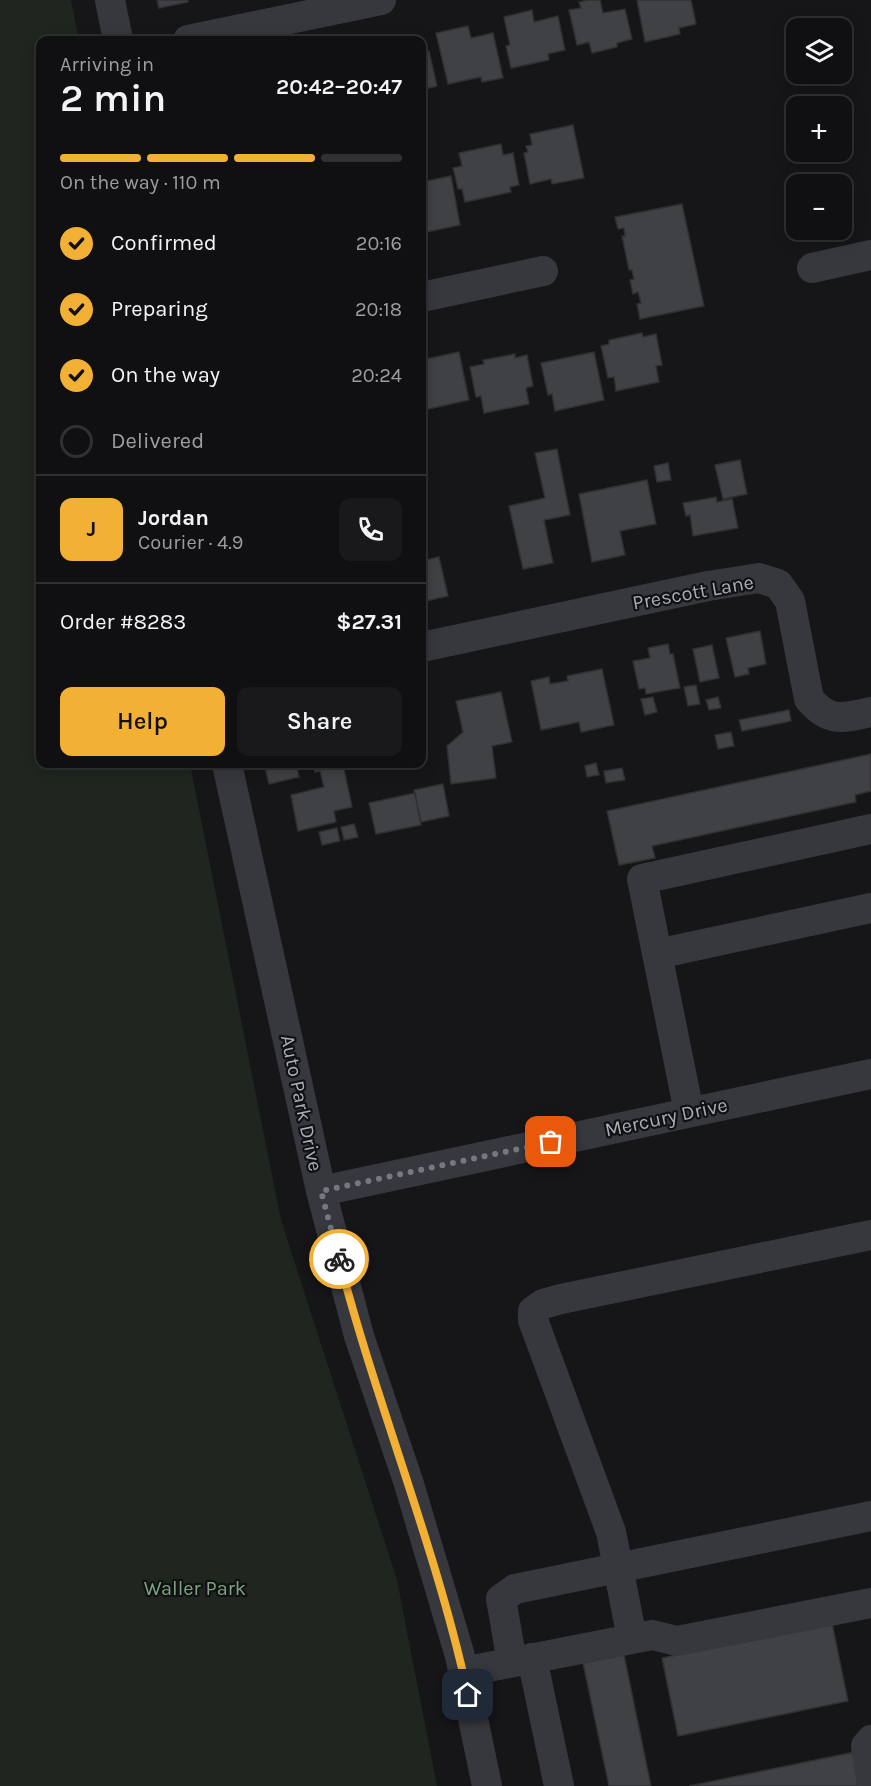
<!DOCTYPE html>
<html lang="en">
<head>
<meta charset="utf-8">
<style>
	body { margin:0; font-family:Karla,sans-serif; background:#19191b; color:#f1f3f6; height:100vh; display:flex; flex-direction:column; font-size:22px; white-space:nowrap }
	* { box-sizing:border-box; margin:0 }
	p { font-size:20px; color:#9c9d9f }
	.icon { flex:none; width:33px; height:33px; fill:none; stroke:currentColor; stroke-width:2; stroke-linecap:round; stroke-linejoin:round }
	.map { position:relative; flex:1; overflow:hidden }
	.details { position:absolute; left:36px; top:36px; width:390px; height:732px; display:flex; flex-direction:column; background:#101012; border-radius:12px; box-shadow:0 3px 15px #0003,0 0 0 2px #303032 }
	.details>* { flex:none }
	.buttons { position:absolute; left:786px; top:18px; display:grid; gap:12px }
	.buttons a { display:grid; place-items:center; width:66px; height:66px; border-radius:12px; background:#101012; box-shadow:0 3px 15px #0003,0 0 0 2px #303032; font-size:30px }
	.pin { position:absolute; display:grid; place-items:center; width:51px; height:51px; color:#fff; margin:-26px; border-radius:12px; box-shadow:0 3px 9px #0006 }
	.courier { position:absolute; display:grid; place-items:center; width:60px; height:60px; margin:-30px; border:4px solid #f2b134; border-radius:50%; background:#fff; color:#222; box-shadow:0 2px 8px #0007 }
	.headline em { font-style:normal; font-weight:600 }
	.headline div { display:flex; flex-direction:column-reverse }
	.headline { display:flex; align-items:center; justify-content:space-between; height:102px; padding:0 24px }
	h1 { font-size:39px; font-weight:600; line-height:45px }
	.bar { display:grid; grid-template-columns:repeat(4,1fr); gap:9px 6px; align-content:center; height:72px; padding:0 24px }
	.bar i { height:8px; border-radius:4px; background:#303032 }
	.bar .current { background:#f2b134 }
	.bar p { grid-column:span 4 }
	.line { display:flex; align-items:center; gap:15px; padding:0 24px; border-top:2px solid #303032 }
	.line div { flex:1 }
	.round { display:grid; place-items:center; flex:none; width:63px; height:63px; border-radius:12px; background:#19191b }
	ol { padding:0 24px; list-style:none }
	li { display:flex; align-items:center; gap:18px; height:66px }
	li p { margin-inline-start:auto }
	li .icon { padding:6px; border-radius:50%; background:#f2b134; color:#111; stroke-width:4 }
	li:last-child { color:#9c9d9f }
	li i { width:33px; height:33px; border:3px solid #303032; border-radius:50% }
	.action { display:flex; gap:12px; margin-top:auto; padding:12px 24px }
	.action a { flex:1; height:69px; border-radius:12px; background:#f2b134; color:#111; font-size:24px; font-weight:600; line-height:69px; text-align:center }
	.action a+a { background:#19191b; color:#f1f3f6 }
	.map>svg:first-child { display:block }
</style>
</head>
<body>
<div class="map">
<svg width="871" height="1786" viewBox="0 0 871 1786">
	<rect width="100%" height="100%" fill="#161618"/>
	<path fill="#1e261f" d="M0 0H71L79 40H40V764H190L281 1220 397 1580 437 1786H0Z"/>
	<path fill="#404145" stroke="#303034" stroke-width="1.5" d="M157 0H188V2L159 8Z
		M588 0H600L603 13 625 9 632 39 617 43V47L592 53 589 42 577 45 569 10 581 8 579 2Z
		M637 0H691L696 24 679 28 680 34 645 42Z
		M532 10 534 22 558 16 565 50 548 54 549 60 511 68 506 46 510 45 504 17Z
		M468 26 471 38 493 33 503 78 482 82 481 77 448 84 436 33Z
		M429 51 437 86 422 90V53Z
		M573 125 584 178 552 184 551 179 530 184 524 153 528 152 526 146 532 145 530 134Z
		M501 144 503 155 513 153 519 185 510 187 511 192 465 202 462 189H458L453 168 462 166 459 153Z
		M451 176 460 225 422 233V182Z
		M682 204 704 306 640 319 637 304 641 303 638 292 633 294 630 280 634 279 632 270H629L622 236H625L624 228 618 229 615 217Z
		M642 333 643 337 656 334 662 365 656 366 659 382 616 391 614 377 608 378 601 346 609 344V340Z
		M459 352 469 400 424 410 422 360Z
		M594 352 604 400 555 411 552 394 548 395 541 363Z
		M515 354V358L527 355 533 386 526 388 529 404 484 413 481 396 476 397 470 367 484 364 483 360Z
		M557 449 570 515 544 520 553 563 523 569 509 506 545 498 535 453Z
		M740 460 747 494 723 499 715 465Z
		M668 463 671 480 657 482 654 466Z
		M647 480 656 524 620 531 625 555 592 562 579 494Z
		M716 497 717 502 732 499 738 528 693 536 690 515 686 516 683 503Z
		M439 557 448 596 426 601 422 583V561Z
		M760 631 766 664 748 668 749 674 735 677 726 638Z
		M668 644 670 654H673L680 688 646 694 645 688 639 689 633 661 650 658 648 648Z
		M712 645 719 678 700 682 693 649Z
		M602 669 614 725 581 732 579 722 541 730 531 681 549 677 550 684 568 681 567 676Z
		M696 685 700 704 688 706 684 687Z
		M501 692 512 742 492 746 496 778 451 784 447 746 463 732 456 701Z
		M653 697 657 712 645 715 641 699Z
		M718 697 721 708 709 710 706 700Z
		M789 710 791 721 742 731 739 720Z
		M731 732 734 746 718 749 715 735Z
		M871 754V791L855 795 856 802 652 846 655 858 619 865 607 811Z
		M596 763 599 775 587 777 585 766Z
		M264 764H296L299 777 269 784Z
		M313 764H343L352 807 334 811 336 822 298 831 291 795 324 787 320 771 315 772Z
		M622 768 625 780 606 783 604 771Z
		M443 784 449 816 421 822 414 790Z
		M415 793 421 825 376 834 369 803Z
		M354 824 358 837 344 840 341 827Z
		M337 828 340 841 322 845 319 832Z
		M832 1623 848 1701 678 1736 662 1658Z
		M624 1655 651 1786H609L583 1663Z
		M855 1752 863 1786H689Z"/>
	<g fill="none" stroke-linecap="round" stroke-linejoin="round">
		<path stroke="#37383d" stroke-width="30" d="M110 0 118 40
			M188 40 381 0
			M812 268 871 255
			M422 297 543 271
			M422 647 708 586 759 578 778 584 790 601 809 699C829 723 843 718 871 712
			M227 764 321 1191 359 1336 409 1484 460 1656 487 1786
			M657 954 871 908
			M689 1112 642 879 871 829
			M321 1191 871 1074
			M632 1638 611 1532 533 1320V1311L543 1304 561 1299 871 1235
			M532 1658 559 1786
			M512 1662 501 1599 515 1589 871 1516
			M463 1672 652 1635 677 1641 871 1603
			M871 1740 866 1746 871 1779"/>
	</g>
	<g fill="none" stroke-linecap="round" stroke-linejoin="round">
		<path stroke="#757880" stroke-width="6" stroke-dasharray="0 10.8" d="M339 1259 321 1191 551 1142"/>
		<path stroke="#f2b134" stroke-width="8" d="M339 1259C377 1406 436 1547 468 1695"/>
	</g>
	<g text-anchor="middle" stroke-width="4.5" stroke-linejoin="round" paint-order="stroke">
		<g font-size="20" fill="#a8adb8" stroke="#111113">
			<text transform="translate(693 592) rotate(-10)" y="7">Prescott Lane</text>
			<text transform="translate(302 1103) rotate(78)" y="7">Auto Park Drive</text>
			<text transform="translate(666 1117) rotate(-12)" y="7">Mercury Drive</text>
		</g>
		<g font-size="20" fill="#7fa381" stroke="#111113">
			<text x="195" y="1595">Waller Park</text>
		</g>
	</g>
</svg>
<div class="buttons">
<a><svg class="icon" aria-label="layers" viewBox="0 0 24 24"><path d="M12 4l9 5-9 5-9-5zM3 14l9 5 9-5"/></svg></a>
<a>+</a>
<a>−</a>
</div>
<div class="pin" style="left:551px;top:1142px;background:#ea580c"><svg class="icon" aria-label="bag" viewBox="0 0 24 24"><path d="M5 8h14l-1 12H6zM9 8a3 3 0 0 1 6 0"/></svg></div>
<div class="pin" style="left:468px;top:1695px;background:#1f2937"><svg class="icon" aria-label="home" viewBox="0 0 24 24"><path d="M3 11l9-7 9 7M6 9v11h12V9"/></svg></div>
<div class="courier" style="left:339px;top:1259px"><svg class="icon" aria-label="bike" viewBox="0 0 24 24"><circle cx="6" cy="16" r="4"/><circle cx="18" cy="16" r="4"/><path d="M6 16l4-8h5l3 8M10 8l3 8H6M13 5h3"/></svg></div>
<section class="details">
<div class="headline"><div><h1>2 min</h1><p>Arriving in</p></div><em>20:42–20:47</em></div>
<div class="bar"><i class="current"></i><i class="current"></i><i class="current"></i><i></i><p>On the way · 110 m</p></div>
<ol>
<li><svg class="icon" aria-label="check" viewBox="0 0 24 24"><path d="M5 12l5 5 9-10"/></svg>Confirmed<p>20:16</p></li>
<li><svg class="icon" aria-label="check" viewBox="0 0 24 24"><path d="M5 12l5 5 9-10"/></svg>Preparing<p>20:18</p></li>
<li><svg class="icon" aria-label="check" viewBox="0 0 24 24"><path d="M5 12l5 5 9-10"/></svg>On the way<p>20:24</p></li>
<li><i></i>Delivered</li>
</ol>
<div class="line" style="height:108px"><b class="round" style="background:#f2b134;color:#111">J</b><div><b>Jordan</b><p>Courier · 4.9</p></div><a class="round"><svg class="icon" aria-label="phone" viewBox="0 0 24 24"><path d="M5 4h4l2 5-3 2q2 4 5 5l2-3 5 2v4C11 20 4 13 5 4z"/></svg></a></div>
<div class="line" style="height:78px"><div>Order #8283</div><b>$27.31</b></div>
<div class="action"><a>Help</a><a>Share</a></div>
</section>
</div>
</body>
</html>
